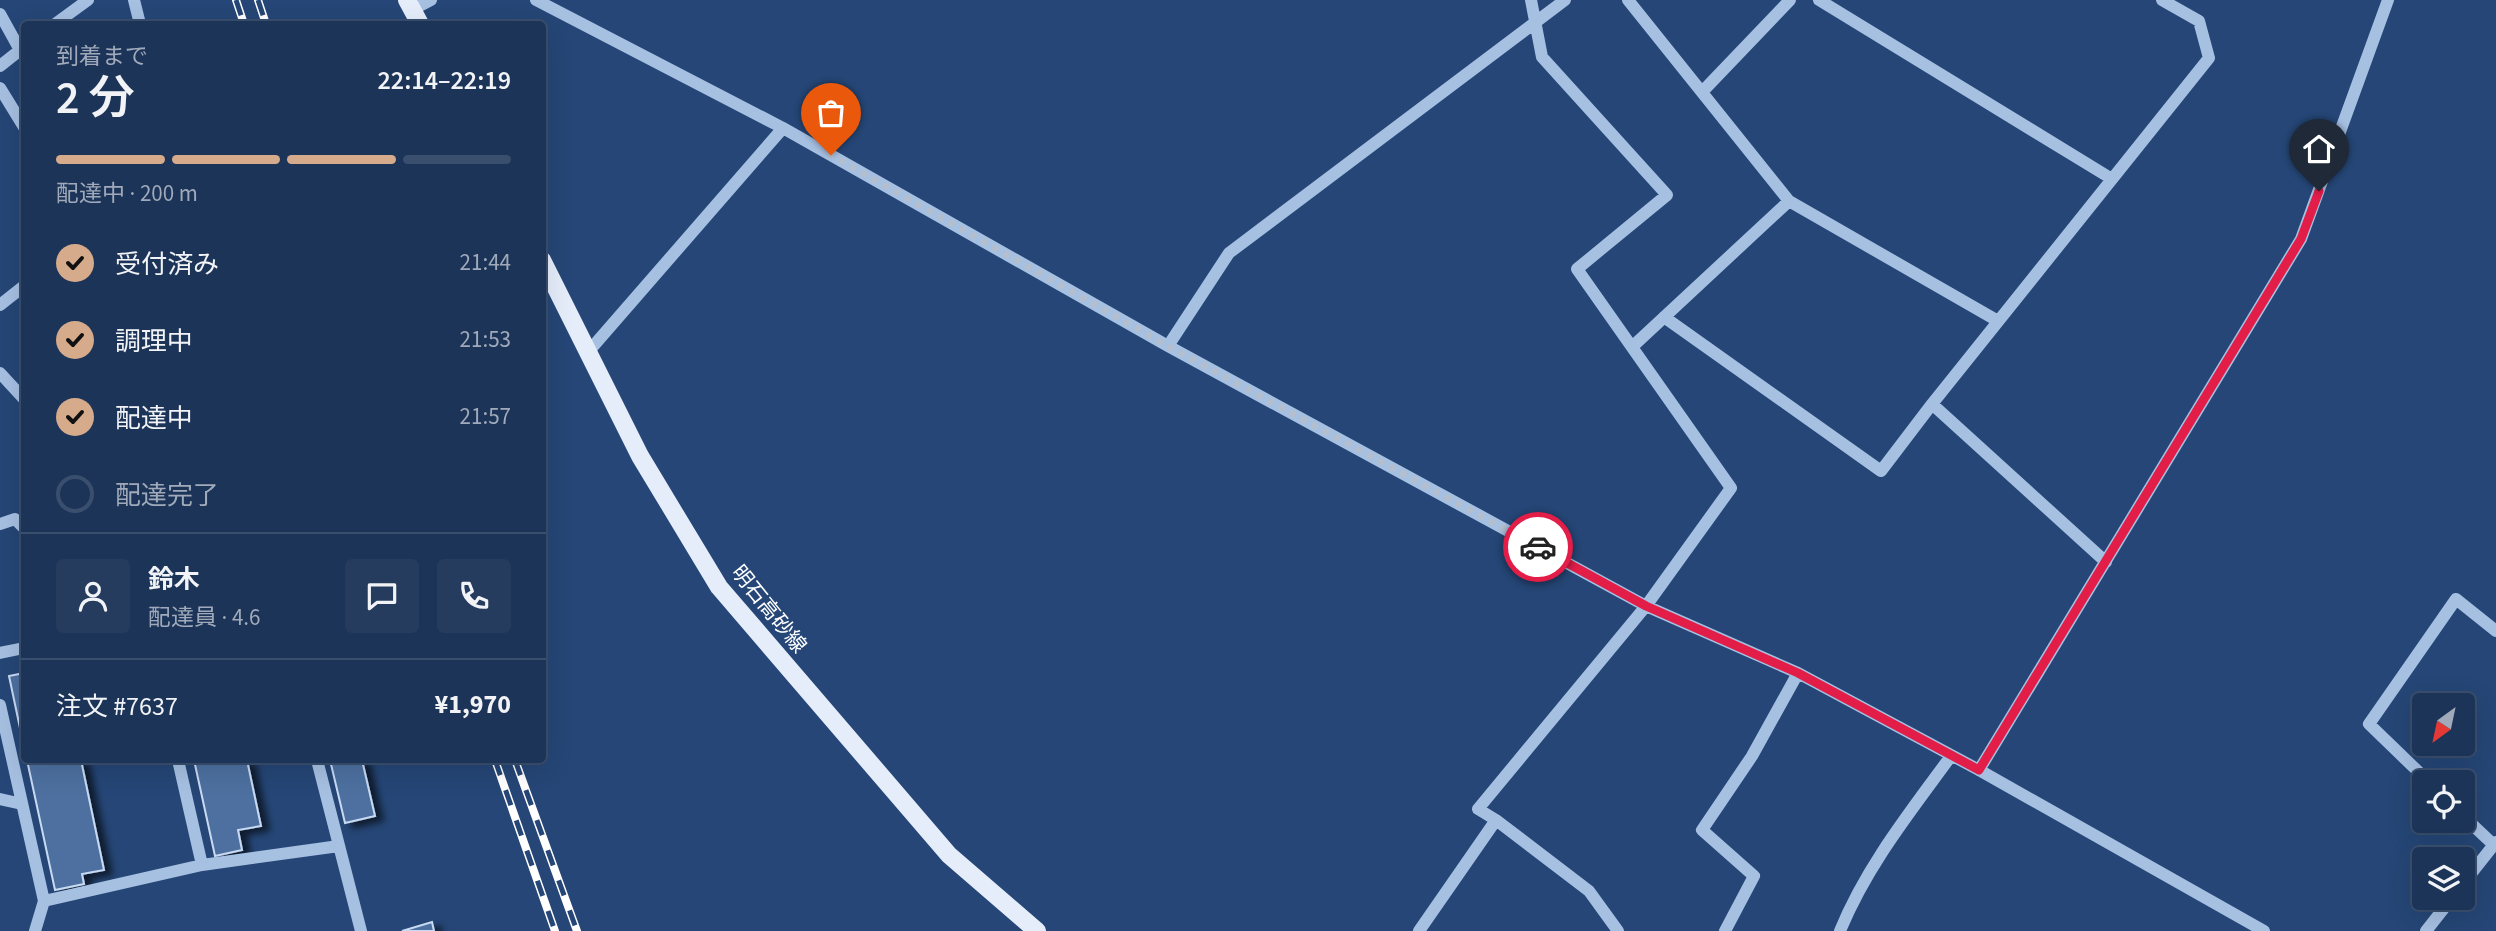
<!DOCTYPE html>
<html lang="ja">
<head>
<meta charset="utf-8">
<style>
	body { margin:0; font-family:"Source Sans 3","Noto Sans JP",sans-serif; background:#253c5e; color:#f1f3f6; height:100vh; display:flex; flex-direction:column; font-size:26px; white-space:nowrap }
	* { box-sizing:border-box; margin:0 }
	p { font-size:23px; color:#a0aaba }
	.icon { flex:none; width:38px; height:38px; fill:none; stroke:currentColor; stroke-width:2; stroke-linecap:round; stroke-linejoin:round }
	.map { position:relative; flex:1; overflow:hidden }
	.details { position:absolute; left:21px; top:21px; width:525px; height:742px; display:flex; flex-direction:column; background:#1c3458; border-radius:7px; box-shadow:0 7px 28px #0002,0 0 0 2px #3a4f6e }
	.details>* { flex:none }
	.needle { width:46px; rotate:213deg }
	.controls { position:absolute; left:2412px; top:693px; display:grid; gap:14px }
	.controls a { display:grid; place-items:center; width:63px; height:63px; border-radius:7px; background:#1c3458; box-shadow:0 7px 28px #0002,0 0 0 2px #3a4f6e; font-size:35px }
	.pin { position:absolute; display:grid; place-items:center; width:60px; height:60px; color:#fff; margin:-72px -30px; border-radius:50% 50% 50% 0; rotate:-45deg; box-shadow:0 0 7px #0007 }
	.pin .icon { rotate:45deg }
	.courier { position:absolute; display:grid; place-items:center; width:70px; height:70px; margin:-35px; border:5px solid #e11d48; border-radius:50%; background:#fff; color:#222; box-shadow:0 2px 9px #0007 }
	.headline em { font-style:normal; font-weight:600 }
	.headline div { display:flex; flex-direction:column-reverse }
	.headline { display:flex; align-items:center; justify-content:space-between; height:119px; padding:0 35px }
	h1 { font-size:46px; font-weight:600; line-height:52px }
	.bar { display:grid; grid-template-columns:repeat(4,1fr); gap:10px 7px; align-content:center; height:84px; padding:0 35px }
	.bar i { height:9px; border-radius:5px; background:#3a4f6e }
	.bar .selected { background:#d6ab8b }
	.bar p { grid-column:span 4 }
	.line { display:flex; align-items:center; gap:18px; padding:0 35px; border-top:2px solid #3a4f6e }
	.line div { flex:1 }
	.round { display:grid; place-items:center; flex:none; width:74px; height:74px; border-radius:7px; background:#253c5e }
	ol { padding:0 35px; list-style:none }
	li { display:flex; align-items:center; gap:21px; height:77px }
	li p { margin-inline-start:auto }
	li .icon { padding:7px; border-radius:50%; background:#d6ab8b; color:#111; stroke-width:4 }
	li:last-child { color:#a0aaba }
	li i { width:38px; height:38px; border:4px solid #3a4f6e; border-radius:50% }
	.map>svg:first-child { display:block }
</style>
</head>
<body>
<div class="map">
<svg width="2496" height="931" viewBox="0 0 2496 931">
	<defs>
		<filter id="shadow"><feDropShadow dx="8" dy="4.5" stdDeviation="3.5" flood-color="#0009"/></filter>
	</defs>
	<rect width="100%" height="100%" fill="#254676"/>
	<path fill="#4e70a0" stroke="#c8daf2" stroke-width="2" filter="url(#shadow)" d="M24 673V747L9 676Z
		M27 760H81L104 870 82 874 84 884 55 890Z
		M194 760H247L261 826 238 830 242 850 215 856Z
		M330 760H362L375 816 345 823Z
		M432 922 434 931H402Z"/>
	<g fill="none" stroke-linecap="round" stroke-linejoin="round">
		<path stroke="#a6c0e2" stroke-width="12" d="M134 0 140 24
			M536 0 783 128 1168 346 1646 606 1798 673 1979 770 2264 931
			M1628 0 1789 201 1998 321
			M1819 0 2112 179
			M412 10 431 0
			M0 14 20 50
			M55 24 88 0
			M0 66 24 47
			M0 88 24 127
			M1702 92 1790 0
			M0 305 24 286
			M1664 317 1881 471 1932 404 2209 58 2199 21 2162 0
			M1168 346 1229 253 1565 0
			M1632 347 1789 201
			M589 351 783 128
			M0 373 24 399
			M1932 404 2106 562
			M0 524 15 519 24 528
			M0 653 24 648
			M0 705 44 901
			M178 760 202 865
			M317 760 361 931
			M1979 770 2301 239 2388 0
			M2429 782 2369 724 2456 599 2496 631
			M0 799 22 804
			M2462 815 2494 845
			M1496 820 1589 891 1618 931
			M2462 885 2496 842
			M35 931 44 901 202 865 339 846
			M1419 931 1496 820 1478 809 1646 606 1731 488 1577 269 1667 195 1542 57 1531 0
			M1725 931 1754 876 1702 830 1752 756 1798 673
			M1840 931C1866 867 1910 812 1951 756
			M2426 931 2452 898"/>
		<path stroke="#e5edfb" stroke-width="18" d="M407 0 420 24
			M542 260 640 456 719 587 949 855 1037 931"/>
		<g stroke="#fff" stroke-width="8">
			<path id="rail" d="M236 0 244 24
				M258 0 266 24
				M495 760 555 931
				M515 760 577 931"/>
		</g>
		<use href="#rail" stroke="#254676" stroke-width="5" stroke-dasharray="16" stroke-linecap="butt"/>
	</g>
	<g fill="none" stroke-linecap="round" stroke-linejoin="round">
		<path stroke="#b3becf" stroke-width="7" stroke-dasharray="0 12.6" d="M831 155 1168 346 1538 547"/>
		<path stroke="#e11d48" stroke-width="9" d="M1538 547 1646 606 1798 673 1979 770 2301 239 2319 191"/>
	</g>
	<g text-anchor="middle" stroke-width="6" stroke-linejoin="round" paint-order="stroke">
		<g font-size="21" fill="#fff" stroke="#254676">
			<text transform="translate(769 609) rotate(51)" y="7">明石高砂線</text>
		</g>
	</g>
</svg>
<div class="controls">
<a><svg class="needle" viewBox="-14 -14 28 28"><path d="M0-13l5 13h-10z" fill="#e53935"/><path d="M0 13l5-13h-10z" fill="#a0aaba"/></svg></a>
<a><svg class="icon" aria-label="locate" viewBox="0 0 24 24"><circle cx="12" cy="12" r="6"/><path d="M12 2v4M12 18v4M2 12h4M18 12h4"/></svg></a>
<a><svg class="icon" aria-label="layers" viewBox="0 0 24 24"><path d="M12 4l9 5-9 5-9-5zM3 14l9 5 9-5"/></svg></a>
</div>
<div class="pin" style="left:831px;top:155px;background:#ea580c"><svg class="icon" aria-label="bag" viewBox="0 0 24 24"><path d="M5 8h14l-1 12H6zM9 8a3 3 0 0 1 6 0"/></svg></div>
<div class="pin" style="left:2319px;top:191px;background:#1f2937"><svg class="icon" aria-label="home" viewBox="0 0 24 24"><path d="M3 11l9-7 9 7M6 9v11h12V9"/></svg></div>
<div class="courier" style="left:1538px;top:547px"><svg class="icon" aria-label="car" viewBox="0 0 24 24"><path d="M5 17H2v-5l4-1 3-4h7l3 4 3 1v5h-3M9 17h6M6 11h13"/><circle cx="7" cy="17" r="2"/><circle cx="17" cy="17" r="2"/></svg></div>
<section class="details">
<div class="headline"><div><h1>2 分</h1><p>到着まで</p></div><em>22:14–22:19</em></div>
<div class="bar"><i class="selected"></i><i class="selected"></i><i class="selected"></i><i></i><p>配達中 · 200 m</p></div>
<ol>
<li><svg class="icon" aria-label="check" viewBox="0 0 24 24"><path d="M5 12l5 5 9-10"/></svg>受付済み<p>21:44</p></li>
<li><svg class="icon" aria-label="check" viewBox="0 0 24 24"><path d="M5 12l5 5 9-10"/></svg>調理中<p>21:53</p></li>
<li><svg class="icon" aria-label="check" viewBox="0 0 24 24"><path d="M5 12l5 5 9-10"/></svg>配達中<p>21:57</p></li>
<li><i></i>配達完了</li>
</ol>
<div class="line" style="height:126px"><a class="round"><svg class="icon" aria-label="person" viewBox="0 0 24 24"><circle cx="12" cy="8" r="4"/><path d="M4 21q1-7 8-7t8 7"/></svg></a><div><b>鈴木</b><p>配達員 · 4.6</p></div><a class="round"><svg class="icon" aria-label="chat" viewBox="0 0 24 24"><path d="M4 5h16v11H9l-5 4z"/></svg></a><a class="round"><svg class="icon" aria-label="phone" viewBox="0 0 24 24"><path d="M5 4h4l2 5-3 2q2 4 5 5l2-3 5 2v4C11 20 4 13 5 4z"/></svg></a></div>
<div class="line" style="height:91px"><div>注文 #7637</div><b>¥1,970</b></div>
</section>
</div>
</body>
</html>
